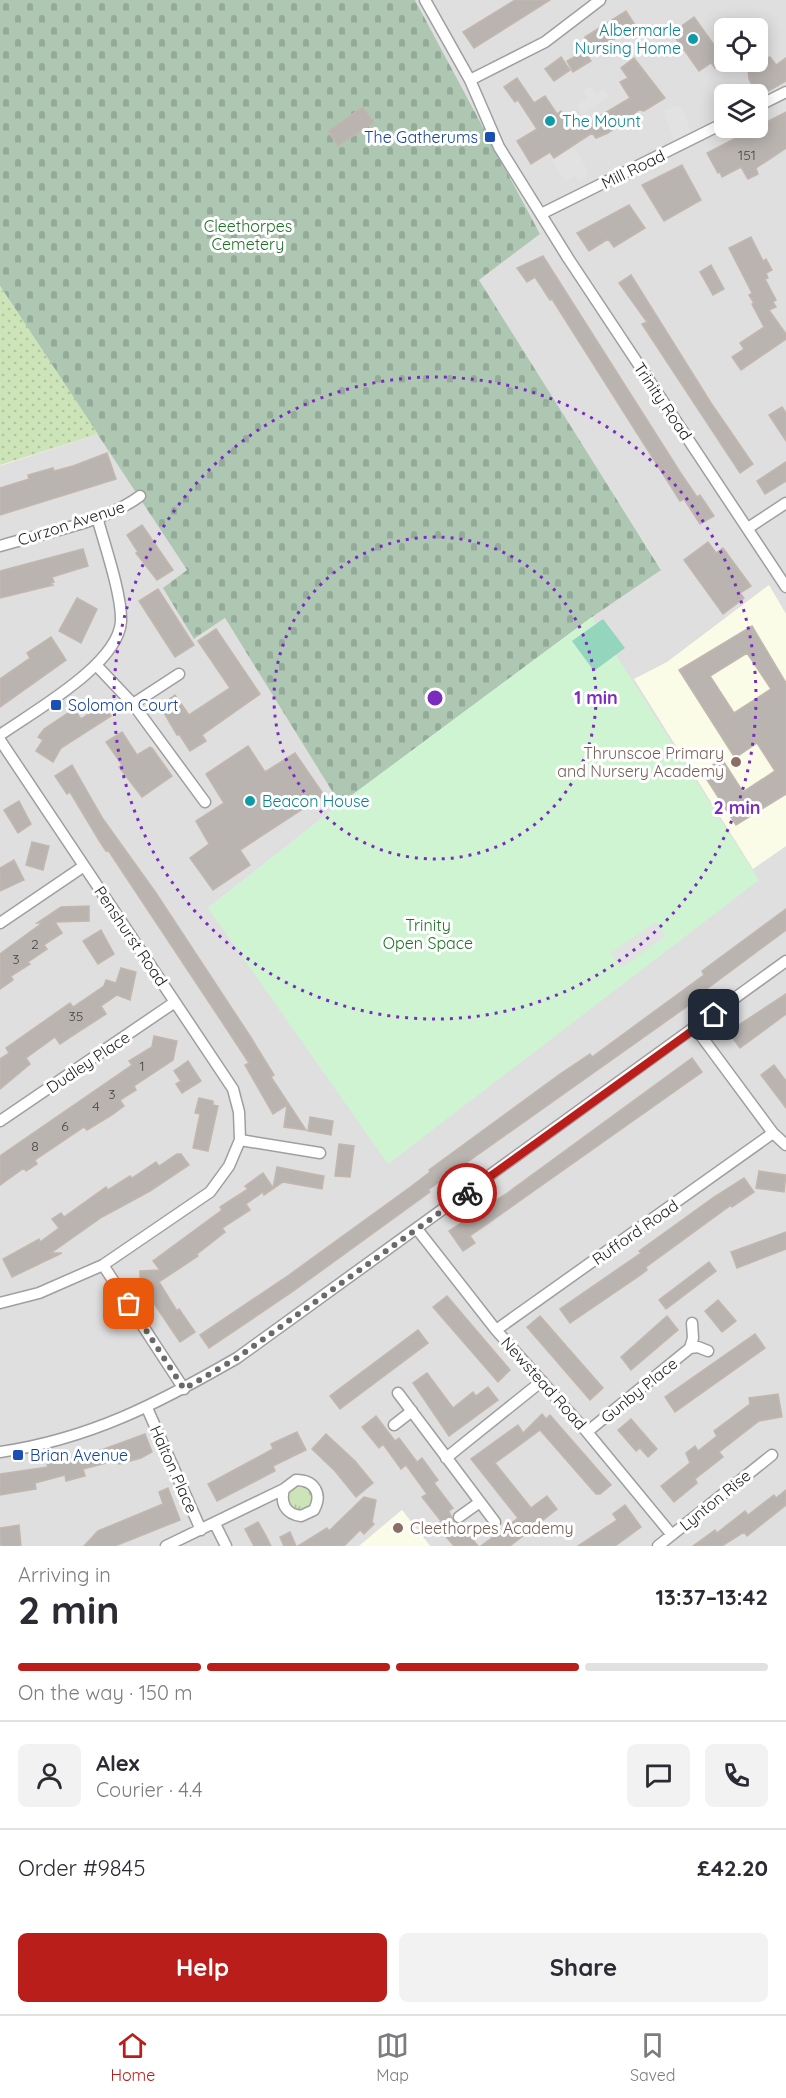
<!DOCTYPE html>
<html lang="en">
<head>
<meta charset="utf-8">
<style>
	body { margin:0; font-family:Quicksand,sans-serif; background:#f2f2f3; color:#2b2b33; height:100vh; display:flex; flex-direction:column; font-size:22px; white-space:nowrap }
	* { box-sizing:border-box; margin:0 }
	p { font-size:20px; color:#7c7c81 }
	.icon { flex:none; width:33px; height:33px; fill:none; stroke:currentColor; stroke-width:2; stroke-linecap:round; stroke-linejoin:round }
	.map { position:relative; height:1546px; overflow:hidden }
	.side { display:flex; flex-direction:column; background:#fff; flex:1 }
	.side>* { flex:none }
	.buttons { position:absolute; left:714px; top:18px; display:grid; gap:12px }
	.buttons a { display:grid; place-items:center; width:54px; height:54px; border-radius:9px; background:#fff; box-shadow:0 3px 15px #0003; font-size:30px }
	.pin { position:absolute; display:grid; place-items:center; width:51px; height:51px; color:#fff; margin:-26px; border-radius:12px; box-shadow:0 3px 9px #0006 }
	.courier { position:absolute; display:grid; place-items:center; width:60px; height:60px; margin:-30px; border:4px solid #b91e1a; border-radius:50%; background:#fff; color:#222; box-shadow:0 2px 8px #0007 }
	.head em { font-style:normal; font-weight:700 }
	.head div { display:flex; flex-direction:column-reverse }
	.head { display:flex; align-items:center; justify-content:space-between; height:102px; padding:0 18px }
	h1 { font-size:39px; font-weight:700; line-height:45px }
	.bar { display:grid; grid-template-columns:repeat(4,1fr); gap:9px 6px; align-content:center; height:72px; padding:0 18px }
	.bar i { height:8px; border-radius:4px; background:#e1e1e2 }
	.bar .active { background:#b91e1a }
	.bar p { grid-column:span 4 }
	.line { display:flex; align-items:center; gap:15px; padding:0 18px; border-top:2px solid #e1e1e2 }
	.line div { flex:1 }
	.round { display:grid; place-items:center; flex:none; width:63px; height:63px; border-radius:9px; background:#f2f2f3 }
	.primary-button { display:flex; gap:12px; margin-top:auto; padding:12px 18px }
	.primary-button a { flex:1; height:69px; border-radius:9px; background:#b91e1a; color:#fff; font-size:24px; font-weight:700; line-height:69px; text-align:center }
	.primary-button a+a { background:#f2f2f3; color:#2b2b33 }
	.tabs { display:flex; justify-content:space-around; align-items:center; height:84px; border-top:2px solid #e1e1e2; background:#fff; font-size:16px; color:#7c7c81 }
	.tabs a { display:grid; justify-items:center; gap:3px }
	.tabs .active { color:#b91e1a }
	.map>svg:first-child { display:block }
</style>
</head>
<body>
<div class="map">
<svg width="786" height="1546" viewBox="0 0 786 1546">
	<defs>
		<pattern id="grass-tufts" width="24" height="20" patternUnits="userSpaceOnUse" patternTransform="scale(1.5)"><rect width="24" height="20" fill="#cce4b7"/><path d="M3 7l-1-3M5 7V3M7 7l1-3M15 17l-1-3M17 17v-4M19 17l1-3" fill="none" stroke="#afc39d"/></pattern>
		<pattern id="cemetery-stones" width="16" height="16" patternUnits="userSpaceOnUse" patternTransform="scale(1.5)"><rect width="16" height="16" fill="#aec7b2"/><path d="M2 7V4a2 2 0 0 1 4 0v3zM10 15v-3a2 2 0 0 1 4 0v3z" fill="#95ab99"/></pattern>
		<pattern id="garden-dots" width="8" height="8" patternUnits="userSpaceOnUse" patternTransform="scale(1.5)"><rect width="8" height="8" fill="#cce4b7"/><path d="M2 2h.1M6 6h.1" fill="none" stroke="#afc39d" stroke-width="1.8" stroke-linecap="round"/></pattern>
	</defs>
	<rect width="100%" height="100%" fill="#f1efea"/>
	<path fill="#e0dfdf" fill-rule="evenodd" d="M415 0H786V1546H430L402 1510 359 1546H0V466L98 434 187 570 195 639 225 618 340 804 208 908 658 728 591 617 661 569 478 280 540 234ZM724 28H758V62H724ZM724 94H758V128H724Z"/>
	<path fill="#fbfce8" d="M769 585 786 614V846L753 869 634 679 667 662Z
		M402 1510 430 1546H359Z"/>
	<path fill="url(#grass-tufts)" d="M289 1498a12 12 0 1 1 24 0a12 12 0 1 1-24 0Z"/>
	<path fill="url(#cemetery-stones)" d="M0 0H415L540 234 479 280 661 570 592 617 340 804 225 618 194 639 163 588 187 570 0 286Z"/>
	<path fill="#cef4d2" d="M592 617 759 880 388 1164 208 908 340 804Z"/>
	<path fill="url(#garden-dots)" d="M0 286 98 434 0 465Z"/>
	<path fill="#93d5bd" d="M603 619 625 648 594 671 572 641Z"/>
	<path fill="#e2e2e2" d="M591 86 596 94 604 89 609 97 582 114 577 105 587 99 583 91Z
		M681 105 692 135 674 141 664 111Z
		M574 147 587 169 585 171 588 176 579 181 576 176 565 182 552 160Z
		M656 922 666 936 621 968 611 953Z"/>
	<path fill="#bab4b0" stroke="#c1b7ae" stroke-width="1.5" fill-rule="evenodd" d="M515 0H550L474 48 463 32Z
		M626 11 635 25 595 52 585 37Z
		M694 17 724 59 715 68 711 63 699 71 672 33Z
		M585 51 591 61 573 72 567 61Z
		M561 57 570 70 554 81 545 69Z
		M770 57 776 65 786 58V81L758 97 749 79 748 67Z
		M634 58 665 98 644 111 639 110 608 133 596 138 592 133 554 158 550 152 531 164 517 141 537 129 518 100 515 102 504 87 517 78 534 103 545 96 557 114 561 111 575 131 630 98 620 82 628 78 621 68Z
		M363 107 374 122 338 146 328 131Z
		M786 112V148L756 168 758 174 748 179 741 167 722 177 720 172 718 173 707 153Z
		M682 165 701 200 664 221 642 185Z
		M629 205 645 228 614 247 608 239 589 251 577 233Z
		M751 237 763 261 766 259 772 270 766 273 768 278 765 279 776 300 773 302 776 307 769 310 786 334V339L741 370 732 357 744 349 740 343 764 327 752 304 754 303 749 295 752 293 729 248Z
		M543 256 680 472 697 497 700 495 714 516 700 524 684 499 680 501 552 299 550 300 535 277 527 282 517 268Z
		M711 265 724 289 713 295 700 272Z
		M631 275 711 403 753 464 740 473 642 324 647 322 619 283Z
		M782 407 786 413V441L769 415Z
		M107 453 116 479 0 515V488L29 479 28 475 53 468 54 471 73 466Z
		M786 462V481L765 494 757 481Z
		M142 525 173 570 157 580 136 553 138 552 127 535Z
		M708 542 716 553 723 548 751 586 740 593 744 598 723 614 684 560Z
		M83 549 88 566 52 577 54 582 51 583 53 585 0 598V571Z
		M158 589 194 645 175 657 139 601Z
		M77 598 97 609 81 643 59 631Z
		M752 626 786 683V794L736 825 702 772 722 759 743 792 775 771 757 743 735 758 679 670ZM747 653 771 689 734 713 710 676Z
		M216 629 260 694 202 735 206 741 190 751 179 734 177 735 160 706 175 695 189 715 230 688 198 641Z
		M51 637 66 660 0 707V679L30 658 27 653Z
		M103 704 111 716 61 748 53 762 36 751 43 740 38 737 44 729 74 709 81 719Z
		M122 732 137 755 150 747 152 748 172 776 142 797 119 767 122 765 106 742Z
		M248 746 265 772 295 753 324 795 240 850 250 865 213 890 190 858 209 844 196 821 224 803 206 774Z
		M72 765 103 819 156 893 250 1036 274 1075 271 1077 306 1130 284 1127 287 1105 273 1114 245 1065 249 1063 226 1028 108 850 106 851 100 842 70 792 67 794 55 776Z
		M19 801 31 824 18 833 4 810Z
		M32 842 49 846 43 870 26 865Z
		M14 860 24 880 0 891V868Z
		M89 906V921L55 922 62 933 44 945 47 949 28 962 30 964 11 976 13 980 0 989V954L42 923H37L61 907Z
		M786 909V930L704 991 706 993 428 1190 430 1192 292 1292 209 1348 200 1335 289 1275 409 1188 430 1172 429 1170 560 1074 590 1054 592 1057 622 1035 704 975 702 971Z
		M101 930 114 954 98 964 83 941Z
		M121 968 136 972 130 1000 117 995 101 1006 106 1014 78 1032 60 1044 55 1037 26 1058 30 1064 0 1089V1059L9 1053 6 1048 70 1003 73 1007 104 986 106 980 116 983Z
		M786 994V1014L740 1048 728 1032Z
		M154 1036 177 1041 173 1060 134 1086 136 1090 120 1100 124 1106 112 1115 87 1130 84 1127 35 1160 37 1164 26 1171 24 1168 0 1185V1156L132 1065 129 1061 152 1047Z
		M692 1058 702 1072 470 1236 475 1243 463 1251 449 1231 506 1194Z
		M188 1061 201 1081 182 1093 176 1084 181 1081 174 1071Z
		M774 1065 786 1081V1108L761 1075Z
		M199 1098 213 1101V1105L218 1106 208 1151 193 1148 200 1114 195 1113Z
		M310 1117 333 1121 331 1135 308 1131Z
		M339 1144 354 1146 350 1177 335 1176Z
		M177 1154H181L189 1165 150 1191 102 1217 51 1253H62L12 1277 3 1259 39 1239 40 1242 59 1228 52 1219 61 1213 64 1217 106 1187 108 1190 130 1176 132 1178 156 1162 159 1166Z
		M277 1167 324 1176 322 1189 283 1182 264 1195 263 1192 246 1204 250 1210 222 1228 225 1232 197 1254 198 1256 159 1282 177 1311 179 1309 195 1332 180 1342 140 1283V1271L160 1270 153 1261 222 1210 220 1207 248 1189 245 1186 263 1173 273 1188Z
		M759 1171 786 1175 784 1192 756 1188Z
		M744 1178 754 1192 732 1207 731 1205 646 1267 647 1270 642 1274 570 1323 560 1309 641 1253 639 1251 714 1197Z
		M786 1232V1249L737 1268 731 1252Z
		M709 1262 716 1271 666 1309 659 1300Z
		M447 1296 510 1370 498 1382 433 1307Z
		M718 1300 736 1321 722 1332 705 1311Z
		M540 1316 603 1388 590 1400 527 1327Z
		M667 1316 678 1330 631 1370 621 1357Z
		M418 1330 428 1343 340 1409 330 1396Z
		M755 1334 765 1348 675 1412 665 1397Z
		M427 1373 453 1408 473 1392 476 1396 488 1387 498 1400 449 1436 413 1383Z
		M778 1394 782 1417 759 1421 719 1452 723 1457 695 1479 697 1483 674 1502 661 1486 690 1463 686 1453 695 1446 698 1451 717 1436 714 1431 750 1404 749 1398Z
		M542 1414 546 1419 550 1415 611 1485 600 1494H596L540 1430 495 1463 531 1508 547 1496 557 1509 510 1546H481L518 1518 471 1459 518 1425 523 1433Z
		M376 1416 395 1441 399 1438 417 1462 422 1458 438 1480 434 1483 453 1508 449 1511 453 1521 460 1524 478 1546H454L436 1525 441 1521 422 1497 427 1494 406 1465 401 1469 383 1444 379 1448 362 1427Z
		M631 1419 657 1449 648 1457 640 1448 636 1451 618 1430Z
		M297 1432 306 1450 273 1466 275 1471 217 1501 208 1484 273 1449 271 1444Z
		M145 1434 152 1452 141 1458 119 1464 118 1460 83 1469 85 1476 66 1481 65 1475 35 1483 36 1489 0 1495V1474L48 1467 47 1464 104 1449Z
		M326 1434 355 1461 373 1483 356 1497 335 1471 312 1449Z
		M168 1488 180 1520 115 1546H84L98 1531 163 1504 159 1492Z
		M786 1490V1505L747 1536 744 1532 722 1546H693L715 1530 717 1533 745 1511 748 1515 774 1495 776 1498Z
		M364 1497 376 1500 372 1522 374 1524 364 1534 360 1530 344 1546H298L327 1528 329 1531Z
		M625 1505 641 1527 615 1546H578L617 1520 613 1514Z
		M258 1522 265 1534 271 1546H254L245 1529Z
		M19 1525 21 1546H1L0 1528Z
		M290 1532 296 1546H284L280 1537Z"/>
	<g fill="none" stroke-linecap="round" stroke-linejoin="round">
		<g stroke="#9f9f9f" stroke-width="13">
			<path id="minor" d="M425 0 470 80 499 147 568 258 786 587
				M470 80 545 42 600 0
				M758 106 786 92
				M541 214 724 123
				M748 528 786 503
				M0 546C43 533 104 523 140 496
				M97 666 133 704 205 802
				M133 704 179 674
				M0 735C34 711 119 664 121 621 122 595 104 543 97 517
				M0 740 233 1089 239 1112 240 1140 229 1166 210 1192 103 1265 39 1293 0 1303
				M0 923 84 866
				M696 1029 773 1133 786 1145
				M0 1121 175 1002
				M240 1140 320 1153
				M417 1229 496 1330 587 1432 672 1535
				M103 1265 184 1389
				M496 1330 773 1133
				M690 1348 698 1347 708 1351
				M398 1393 495 1522
				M147 1408 201 1530
				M394 1425 412 1411
				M587 1432 690 1348 693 1338 692 1323
				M0 1452C90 1439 159 1403 237 1358L786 961
				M446 1458 542 1381
				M459 1517 480 1502
				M215 1524 226 1546
				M166 1546 284 1489 296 1480C314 1480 323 1493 314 1510L301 1516C286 1514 280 1504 284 1489
				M658 1546 772 1455"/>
		</g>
		<use href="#minor" stroke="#fff" stroke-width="10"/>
	</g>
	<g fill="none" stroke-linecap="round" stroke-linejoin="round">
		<path stroke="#6a6a68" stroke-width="6" stroke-dasharray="0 10.8" d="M129 1304 184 1389 237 1358 467 1193"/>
		<path stroke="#b91e1a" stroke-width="8" d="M467 1193 714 1015"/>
	</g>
	<g fill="none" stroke="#7b2cbf" stroke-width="3" stroke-dasharray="3 6">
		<circle cx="435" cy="698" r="161"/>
		<circle cx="435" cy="698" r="321"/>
	</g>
	<g fill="#0f9aa8" stroke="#fff" stroke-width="2">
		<circle cx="693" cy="39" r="6"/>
		<circle cx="550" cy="121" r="6"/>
		<circle cx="250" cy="801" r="6"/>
	</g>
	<g fill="#1a4fb4" stroke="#fff" stroke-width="2">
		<rect x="484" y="131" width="12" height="12" rx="3"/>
		<rect x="50" y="699" width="12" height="12" rx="3"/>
		<rect x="12" y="1449" width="12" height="12" rx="3"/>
	</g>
	<g fill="#8d6e63" stroke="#fff" stroke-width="2">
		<circle cx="736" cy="762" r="6"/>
		<circle cx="398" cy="1528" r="6"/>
	</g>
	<g text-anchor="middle" stroke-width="6" stroke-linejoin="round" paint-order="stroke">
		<g font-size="14" fill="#484646">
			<text x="747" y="160">151</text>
			<text x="35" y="949">2</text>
			<text x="16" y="964">3</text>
			<text x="76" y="1021">35</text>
			<text x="142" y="1071">1</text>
			<text x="112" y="1099">3</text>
			<text x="96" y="1111">4</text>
			<text x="65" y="1131">6</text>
			<text x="35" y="1151">8</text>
		</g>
		<g font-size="16" fill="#0d838f" stroke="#fff" text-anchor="start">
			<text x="681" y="36" text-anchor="end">Albermarle<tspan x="681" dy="18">Nursing Home</tspan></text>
			<text x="562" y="127">The Mount</text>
			<text x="262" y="807">Beacon House</text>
		</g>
		<g font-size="16" fill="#164399" stroke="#fff" text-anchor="start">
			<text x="478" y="143" text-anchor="end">The Gatherums</text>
			<text x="68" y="711">Solomon Court</text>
			<text x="30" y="1461">Brian Avenue</text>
		</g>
		<g font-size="16" fill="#222" stroke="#fff">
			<text transform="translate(633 169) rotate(-26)" y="6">Mill Road</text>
			<text transform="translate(663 401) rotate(56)" y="6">Trinity Road</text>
			<text transform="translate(71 523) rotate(-18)" y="6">Curzon Avenue</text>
			<text transform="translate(131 936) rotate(56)" y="6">Penshurst Road</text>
			<text transform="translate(88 1062) rotate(-34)" y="6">Dudley Place</text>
			<text transform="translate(635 1232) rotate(-35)" y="6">Rufford Road</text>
			<text transform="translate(544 1383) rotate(48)" y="6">Newstead Road</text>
			<text transform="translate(639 1390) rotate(-39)" y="6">Gunby Place</text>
			<text transform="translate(174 1469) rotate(66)" y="6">Halton Place</text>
			<text transform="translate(715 1500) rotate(-39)" y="6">Lynton Rise</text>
		</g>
		<g font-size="16" fill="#1b7524" stroke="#fff">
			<text x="248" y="232">Cleethorpes<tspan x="248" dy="18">Cemetery</tspan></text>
			<text x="428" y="931">Trinity<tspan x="428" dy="18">Open Space</tspan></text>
		</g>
		<g font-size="16" fill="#785e54" stroke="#fff" text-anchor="end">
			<text x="724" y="759">Thrunscoe Primary<tspan x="724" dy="18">and Nursery Academy</tspan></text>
			<text x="410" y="1534" text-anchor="start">Cleethorpes Academy</text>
		</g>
	</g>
	<circle cx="435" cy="698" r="9" fill="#7b2cbf" stroke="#fff" stroke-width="3"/>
	<g font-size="18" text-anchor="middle" font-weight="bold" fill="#7b2cbf" stroke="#fff" stroke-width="6" stroke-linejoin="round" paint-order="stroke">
		<text x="596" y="704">1 min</text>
		<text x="737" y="814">2 min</text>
	</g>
</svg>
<div class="buttons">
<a><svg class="icon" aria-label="locate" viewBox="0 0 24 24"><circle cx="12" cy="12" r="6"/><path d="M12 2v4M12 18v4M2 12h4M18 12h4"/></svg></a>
<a><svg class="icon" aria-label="layers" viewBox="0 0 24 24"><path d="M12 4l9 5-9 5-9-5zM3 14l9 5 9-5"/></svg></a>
</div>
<div class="pin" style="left:129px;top:1304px;background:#ea580c"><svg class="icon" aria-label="bag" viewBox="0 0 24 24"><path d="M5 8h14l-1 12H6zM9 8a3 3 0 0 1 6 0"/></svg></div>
<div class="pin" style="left:714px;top:1015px;background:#1f2937"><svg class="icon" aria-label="home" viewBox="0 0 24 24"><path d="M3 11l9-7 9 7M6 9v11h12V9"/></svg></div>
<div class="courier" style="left:467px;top:1193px"><svg class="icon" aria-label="bike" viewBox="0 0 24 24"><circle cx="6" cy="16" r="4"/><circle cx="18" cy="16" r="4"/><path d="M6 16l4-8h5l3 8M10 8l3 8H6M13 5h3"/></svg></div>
</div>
<section class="side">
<div class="head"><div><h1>2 min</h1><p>Arriving in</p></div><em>13:37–13:42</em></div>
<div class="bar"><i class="active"></i><i class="active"></i><i class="active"></i><i></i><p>On the way · 150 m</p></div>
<div class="line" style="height:108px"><a class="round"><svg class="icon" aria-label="person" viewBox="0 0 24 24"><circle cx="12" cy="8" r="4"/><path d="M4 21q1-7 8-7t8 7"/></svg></a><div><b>Alex</b><p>Courier · 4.4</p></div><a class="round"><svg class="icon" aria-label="chat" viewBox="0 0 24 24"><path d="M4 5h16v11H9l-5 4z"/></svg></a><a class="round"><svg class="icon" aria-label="phone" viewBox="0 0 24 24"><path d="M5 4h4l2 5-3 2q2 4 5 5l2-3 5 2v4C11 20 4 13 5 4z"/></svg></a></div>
<div class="line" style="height:78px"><div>Order #9845</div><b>£42.20</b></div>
<div class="primary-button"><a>Help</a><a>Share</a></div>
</section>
<nav class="tabs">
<a class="active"><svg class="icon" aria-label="home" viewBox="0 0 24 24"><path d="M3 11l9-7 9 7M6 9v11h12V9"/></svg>Home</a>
<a><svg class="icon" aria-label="map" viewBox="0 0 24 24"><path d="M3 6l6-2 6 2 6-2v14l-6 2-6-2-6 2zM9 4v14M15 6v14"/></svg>Map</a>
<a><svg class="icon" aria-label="saved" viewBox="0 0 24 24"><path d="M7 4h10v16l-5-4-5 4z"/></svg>Saved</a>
</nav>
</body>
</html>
